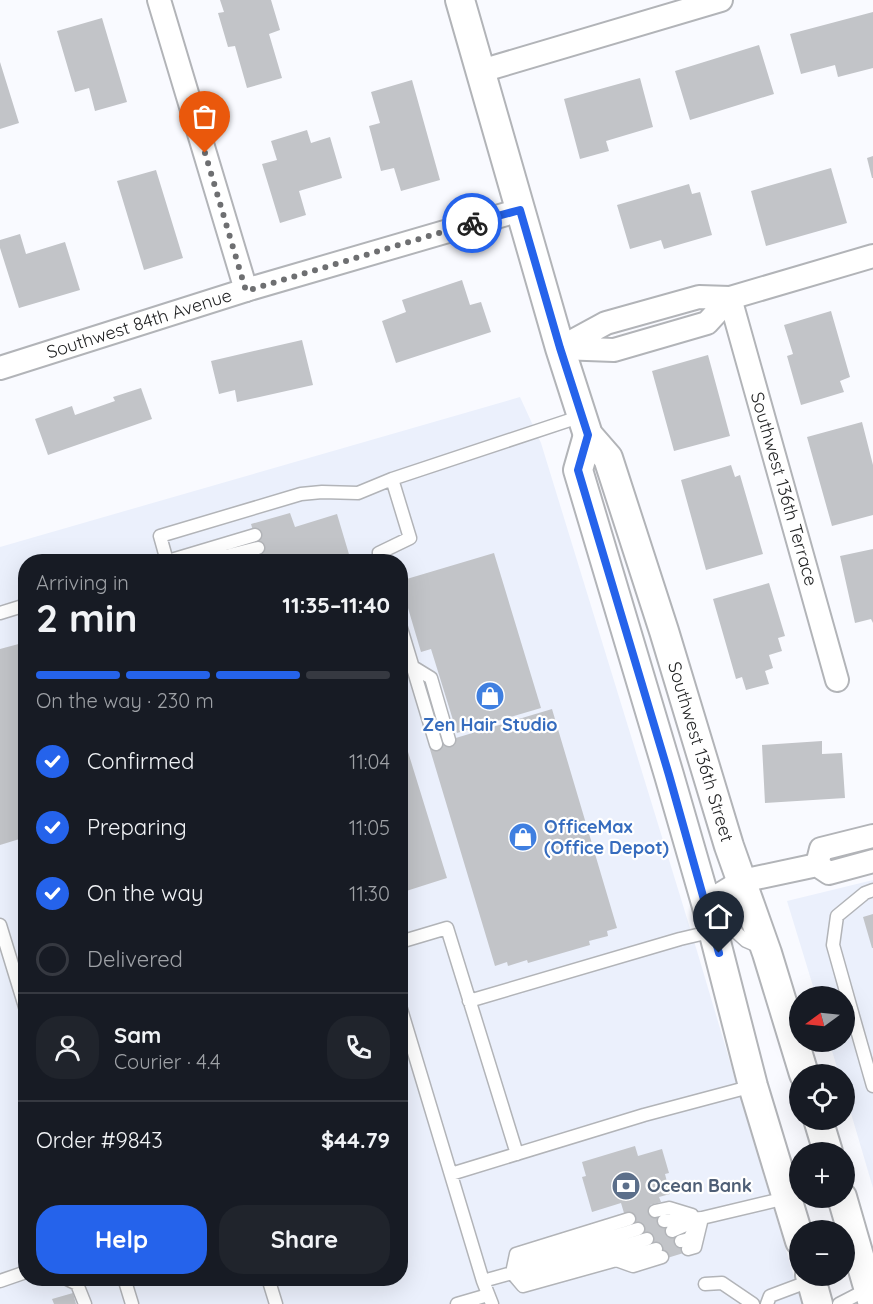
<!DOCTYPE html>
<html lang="en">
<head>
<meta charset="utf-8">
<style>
	body { margin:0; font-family:Quicksand,sans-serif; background:#20242c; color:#f1f3f6; height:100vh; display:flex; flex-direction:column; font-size:22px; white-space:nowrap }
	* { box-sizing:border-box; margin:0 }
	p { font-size:20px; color:#9ea1a6 }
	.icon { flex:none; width:33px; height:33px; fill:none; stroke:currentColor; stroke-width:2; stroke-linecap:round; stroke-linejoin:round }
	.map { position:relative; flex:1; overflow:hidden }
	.panel { position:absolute; left:18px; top:554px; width:390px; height:732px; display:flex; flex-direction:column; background:#171b24; border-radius:24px; box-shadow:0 6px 24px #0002 }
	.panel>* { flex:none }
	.needle { width:39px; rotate:255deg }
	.tools { position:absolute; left:789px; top:986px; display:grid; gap:12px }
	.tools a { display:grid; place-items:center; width:66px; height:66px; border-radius:50%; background:#171b24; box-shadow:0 6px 24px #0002; font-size:30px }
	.pin { position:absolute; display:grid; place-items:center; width:51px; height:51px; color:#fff; margin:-62px -26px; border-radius:50% 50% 50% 0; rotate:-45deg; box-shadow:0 0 6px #0007 }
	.pin .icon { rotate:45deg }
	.courier { position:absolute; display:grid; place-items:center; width:60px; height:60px; margin:-30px; border:4px solid #2563eb; border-radius:50%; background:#fff; color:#222; box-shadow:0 2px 8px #0007 }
	.overview em { font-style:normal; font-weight:700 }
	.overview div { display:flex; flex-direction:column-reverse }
	.overview { display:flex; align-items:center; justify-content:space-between; height:102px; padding:0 18px }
	h1 { font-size:39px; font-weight:700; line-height:45px }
	.bar { display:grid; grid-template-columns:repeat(4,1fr); gap:9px 6px; align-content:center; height:72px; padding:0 18px }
	.bar i { height:8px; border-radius:4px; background:#363941 }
	.bar .selected { background:#2563eb }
	.bar p { grid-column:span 4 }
	.line { display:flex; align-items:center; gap:15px; padding:0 18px; border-top:2px solid #363941 }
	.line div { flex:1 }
	.round { display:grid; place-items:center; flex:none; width:63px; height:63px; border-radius:24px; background:#20242c }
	ol { padding:0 18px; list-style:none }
	li { display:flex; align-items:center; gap:18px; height:66px }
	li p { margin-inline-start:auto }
	li .icon { padding:6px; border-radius:50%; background:#2563eb; color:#fff; stroke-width:4 }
	li:last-child { color:#9ea1a6 }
	li i { width:33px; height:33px; border:3px solid #363941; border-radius:50% }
	.action { display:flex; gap:12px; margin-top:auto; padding:12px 18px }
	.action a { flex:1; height:69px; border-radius:24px; background:#2563eb; color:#fff; font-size:24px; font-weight:700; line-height:69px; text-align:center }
	.action a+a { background:#20242c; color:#f1f3f6 }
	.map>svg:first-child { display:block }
</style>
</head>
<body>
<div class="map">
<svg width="873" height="1304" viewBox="0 0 873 1304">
	<rect width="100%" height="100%" fill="#f9faff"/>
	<path fill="#ebf0fc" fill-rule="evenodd" d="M520 397 541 443 697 951 802 1304H0V547ZM26 561H400V1278H26Z
		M873 880V1188L845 1093 844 1074H839L829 1041H844V996H816L787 901Z"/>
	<path fill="#c2c4c8" d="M220 0H271L280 30 269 34 282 78 247 88 235 46 228 47 218 13 224 12Z
		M873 12V68L838 77 835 65 801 74 790 34Z
		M102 18 127 102 95 111 89 88 75 92 57 31Z
		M759 45 774 94 690 120 675 71Z
		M0 62 19 123 0 129Z
		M640 78 653 127 606 141 609 151 580 159 564 99Z
		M412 80 440 180 401 191 394 168 381 171 369 126 380 123 371 92Z
		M307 130 311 143 330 137 342 178 299 191 306 215 280 223 262 164 277 160 271 141Z
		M873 156V178H872L867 158Z
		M831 168 847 223 766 246 751 191Z
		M156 170 183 258 144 270 117 181Z
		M689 184 692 194 700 192 712 235 664 249 661 240 630 249 617 205Z
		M20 234 26 254 65 242 80 290 19 308 0 248V240Z
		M462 280 470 305 481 302 491 332 396 363 382 321 406 312 402 300Z
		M831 311 850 377 840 381 844 392 801 405 787 356 793 354 784 325Z
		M302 340 313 385 237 402 235 390 219 394 211 361Z
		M708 355 730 436 674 451 652 371Z
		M141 388 152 419 48 455 35 419 72 406 75 415 115 401 113 397Z
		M862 422 873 465V515L832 526 807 437Z
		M731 465 735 477 740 475 763 554 706 570 681 480Z
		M290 513 295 527 337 514 351 561H262L251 524Z
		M873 549V623L871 619 855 623 840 556Z
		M494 553 541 708 457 733 431 649 421 652 400 581Z
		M769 583 785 636 778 638 782 651 769 655 773 668 765 671 769 684 746 690 742 677 736 679 713 599Z
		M26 642V837L0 845V649Z
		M552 709 617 928 607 931 608 936 589 941 590 945 528 963 527 960 508 966 507 962 495 966 429 746Z
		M400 726 447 878 400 893Z
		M822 741V754L842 753 845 798 765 803 762 745Z
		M873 914V948H872L863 917Z
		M635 1146 638 1156 662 1149 669 1173 665 1174 670 1194 659 1197 661 1202 650 1205 690 1251 664 1259 624 1213 621 1203 592 1212 582 1177 586 1176 582 1162Z
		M73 1293 76 1304H54L52 1299Z"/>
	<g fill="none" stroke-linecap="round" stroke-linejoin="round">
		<g stroke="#b2b4b8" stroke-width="15">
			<path id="service" d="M167 561 160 536 301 494 322 492 358 493 392 479 582 416
				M168 561 255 535
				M206 561 258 548
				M381 561 379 553 410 538 392 479
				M0 613 26 605
				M400 625 436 744
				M413 667 431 678 449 740
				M0 925 26 1010
				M400 942 447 928 517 1154
				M469 1001 680 939 714 931 736 932 746 941 762 948
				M400 1006 483 1281 492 1304
				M853 1016 833 945 837 916 865 893 873 890
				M844 1018 853 1016 873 1086
				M451 1174 644 1115 753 1086
				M655 1211 669 1208 692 1215
				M664 1221 702 1218 786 1198
				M672 1231 695 1221
				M681 1241 689 1239 696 1227
				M688 1249 695 1247 702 1218
				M619 1261 633 1266 662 1257
				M512 1273 523 1286 656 1249
				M512 1273 516 1254 629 1219
				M512 1273 519 1265 638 1229
				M65 1278 77 1284 85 1304
				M124 1278 132 1304
				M268 1278 276 1304
				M0 1281 26 1272
				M483 1281 512 1273 524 1275 647 1239
				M705 1284 722 1283 753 1304
				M457 1304 488 1295
				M767 1304 770 1296 826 1275
				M839 1304 870 1288"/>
		</g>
		<g stroke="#b2b4b8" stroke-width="26">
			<g id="minor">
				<path d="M159 0 246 290"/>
				<path d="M481 71 721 0"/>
				<path d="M699 297 730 298 707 323 614 350 560 348 606 323Z"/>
				<path id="s1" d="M0 368 246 290 520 210"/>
				<path d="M837 680 730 298 873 256"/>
				<path d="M817 865 821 849 873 836"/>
				<path d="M706 903 742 881 817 865 829 873 873 861"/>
			</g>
		</g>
		<g stroke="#b2b4b8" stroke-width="32">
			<g id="tertiary">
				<path id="s2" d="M460 0 560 348 588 435 608 458 664 631 729 846 767 953 804 1074"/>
				<path d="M588 435 578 470 669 775 706 903 753 1086 800 1241"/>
				<path d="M818 1119 828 1152"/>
				<path d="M842 1197 873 1304"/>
				<path d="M810 1275 818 1304"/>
			</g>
		</g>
		<use href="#service" stroke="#fff" stroke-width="12"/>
		<use href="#minor" stroke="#fff" stroke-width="22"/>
		<use href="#tertiary" stroke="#fff" stroke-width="28"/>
	</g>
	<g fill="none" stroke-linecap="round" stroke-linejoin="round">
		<path stroke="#6e6f71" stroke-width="6" stroke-dasharray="0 10.8" d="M205 153 246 291 472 223"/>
		<path stroke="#2563eb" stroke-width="8" d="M472 223 520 210 560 348 588 435 578 470 669 775 719 953"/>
	</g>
	<defs>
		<g id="shop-disc" transform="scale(1.5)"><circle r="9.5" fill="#3f7fe0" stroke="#fff"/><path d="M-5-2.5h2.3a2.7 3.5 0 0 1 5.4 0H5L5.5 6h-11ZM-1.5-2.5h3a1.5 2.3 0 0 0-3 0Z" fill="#fff"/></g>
		<g id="bank-disc" transform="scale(1.5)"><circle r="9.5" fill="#5c6f8a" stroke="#fff"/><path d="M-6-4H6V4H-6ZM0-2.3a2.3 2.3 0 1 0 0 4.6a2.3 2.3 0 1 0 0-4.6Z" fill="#fff"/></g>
	</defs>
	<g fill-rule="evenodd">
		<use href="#shop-disc" x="490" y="696"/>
		<use href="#shop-disc" x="523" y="837"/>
		<use href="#bank-disc" x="626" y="1186"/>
	</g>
	<g text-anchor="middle" stroke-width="4.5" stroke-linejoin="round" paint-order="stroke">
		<g font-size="18" fill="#232425" stroke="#fff">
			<text dy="6" stroke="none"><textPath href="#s1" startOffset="146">Southwest 84th Avenue</textPath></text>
			<text transform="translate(784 489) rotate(74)" y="6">Southwest 136th Terrace</text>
			<text dy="6" stroke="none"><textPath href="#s2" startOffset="792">Southwest 136th Street</textPath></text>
		</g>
		<g font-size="18" font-weight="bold" fill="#366cbe" stroke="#fff">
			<text x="490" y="731">Zen Hair Studio</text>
			<text x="544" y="833" text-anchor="start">OfficeMax<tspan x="544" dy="21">(Office Depot)</tspan></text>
		</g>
		<g font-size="18" font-weight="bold" fill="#4e5e75" stroke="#fff" text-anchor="start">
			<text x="647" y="1192">Ocean Bank</text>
		</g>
	</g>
</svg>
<div class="tools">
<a><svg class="needle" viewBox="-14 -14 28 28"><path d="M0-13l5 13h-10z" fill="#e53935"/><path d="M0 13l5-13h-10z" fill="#9ea1a6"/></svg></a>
<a><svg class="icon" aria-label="locate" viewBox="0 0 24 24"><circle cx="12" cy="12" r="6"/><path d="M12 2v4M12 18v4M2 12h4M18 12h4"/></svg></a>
<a>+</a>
<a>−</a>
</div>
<div class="pin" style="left:205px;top:153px;background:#ea580c"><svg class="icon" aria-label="bag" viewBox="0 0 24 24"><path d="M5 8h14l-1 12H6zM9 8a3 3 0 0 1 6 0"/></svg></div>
<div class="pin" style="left:719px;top:953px;background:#1f2937"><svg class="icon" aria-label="home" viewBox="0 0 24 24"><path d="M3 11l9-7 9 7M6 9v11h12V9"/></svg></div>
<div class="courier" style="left:472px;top:223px"><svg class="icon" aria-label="bike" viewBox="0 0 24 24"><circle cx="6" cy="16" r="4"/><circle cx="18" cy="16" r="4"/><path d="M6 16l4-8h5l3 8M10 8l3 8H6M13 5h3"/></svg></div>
<section class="panel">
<div class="overview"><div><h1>2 min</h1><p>Arriving in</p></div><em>11:35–11:40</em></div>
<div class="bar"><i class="selected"></i><i class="selected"></i><i class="selected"></i><i></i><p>On the way · 230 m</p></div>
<ol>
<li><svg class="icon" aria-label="check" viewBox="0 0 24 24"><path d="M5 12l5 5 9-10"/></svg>Confirmed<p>11:04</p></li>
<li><svg class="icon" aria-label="check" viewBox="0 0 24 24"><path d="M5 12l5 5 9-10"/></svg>Preparing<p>11:05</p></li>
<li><svg class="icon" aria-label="check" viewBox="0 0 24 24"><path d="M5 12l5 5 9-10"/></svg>On the way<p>11:30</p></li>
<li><i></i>Delivered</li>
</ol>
<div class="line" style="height:108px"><a class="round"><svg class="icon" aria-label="person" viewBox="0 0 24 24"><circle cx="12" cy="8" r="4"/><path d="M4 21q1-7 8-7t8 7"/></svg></a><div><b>Sam</b><p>Courier · 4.4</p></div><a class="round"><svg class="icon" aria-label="phone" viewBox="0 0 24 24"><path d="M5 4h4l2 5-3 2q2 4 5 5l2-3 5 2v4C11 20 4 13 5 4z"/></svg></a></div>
<div class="line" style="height:78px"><div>Order #9843</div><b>$44.79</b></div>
<div class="action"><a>Help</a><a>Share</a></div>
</section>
</div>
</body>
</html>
